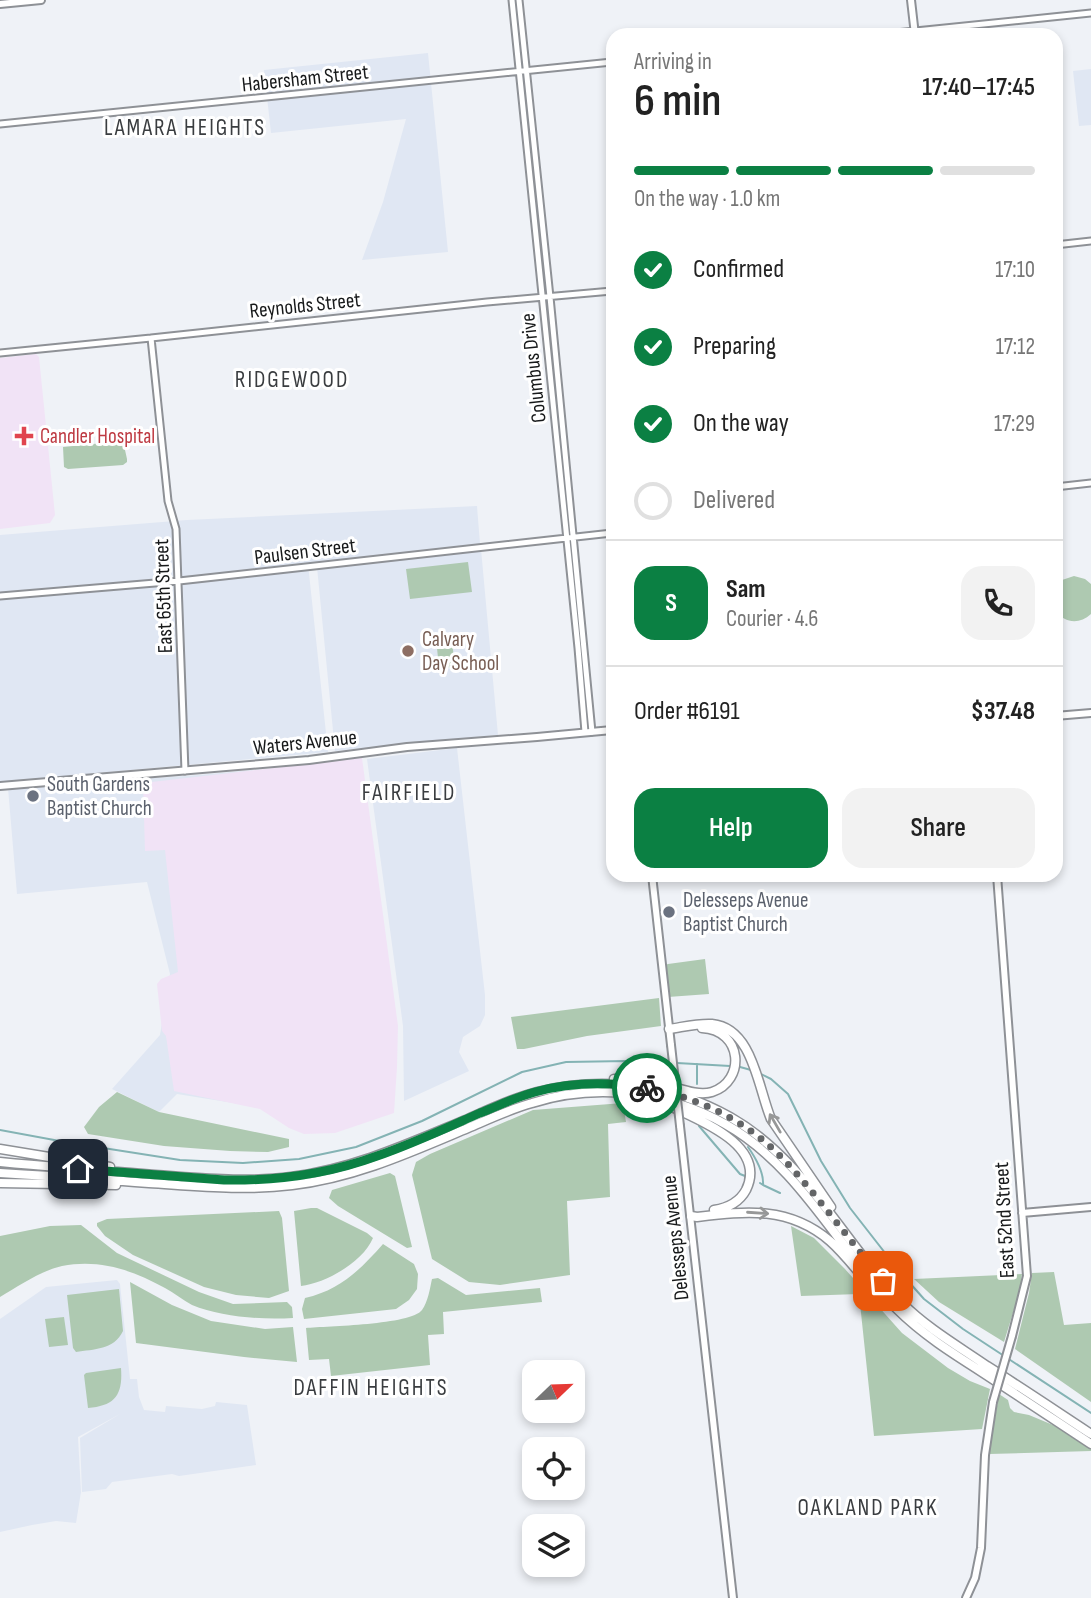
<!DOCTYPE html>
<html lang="en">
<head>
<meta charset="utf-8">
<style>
	body { margin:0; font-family:"Sofia Sans Condensed",sans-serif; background:#f2f2f2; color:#222; height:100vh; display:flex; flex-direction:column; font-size:26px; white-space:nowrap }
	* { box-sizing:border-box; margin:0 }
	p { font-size:23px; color:#767676 }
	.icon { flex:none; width:38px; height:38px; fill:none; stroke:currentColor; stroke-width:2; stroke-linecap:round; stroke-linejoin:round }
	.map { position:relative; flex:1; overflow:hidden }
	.side { position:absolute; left:606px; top:28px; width:457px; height:854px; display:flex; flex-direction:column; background:#fff; border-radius:21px; box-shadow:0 4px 10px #0003 }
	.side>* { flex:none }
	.needle { width:46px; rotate:67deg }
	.tools { position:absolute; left:522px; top:1360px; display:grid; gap:14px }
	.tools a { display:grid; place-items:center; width:63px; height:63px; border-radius:14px; background:#fff; box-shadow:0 4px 10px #0003; font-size:35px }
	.pin { position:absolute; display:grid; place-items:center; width:60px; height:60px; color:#fff; margin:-30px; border-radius:14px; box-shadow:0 4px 10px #0006 }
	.courier { position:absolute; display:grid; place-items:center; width:70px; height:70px; margin:-35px; border:5px solid #0b8043; border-radius:50%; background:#fff; color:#222; box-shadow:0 2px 9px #0007 }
	.head em { font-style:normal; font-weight:600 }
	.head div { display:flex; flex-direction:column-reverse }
	.head { display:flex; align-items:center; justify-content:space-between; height:119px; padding:0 28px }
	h1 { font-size:46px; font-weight:600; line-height:52px }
	.bar { display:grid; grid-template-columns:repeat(4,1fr); gap:10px 7px; align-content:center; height:84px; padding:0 28px }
	.bar i { height:9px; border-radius:5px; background:#e0e0e0 }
	.bar .on { background:#0b8043 }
	.bar p { grid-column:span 4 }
	.line { display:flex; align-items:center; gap:18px; padding:0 28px; border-top:2px solid #e0e0e0 }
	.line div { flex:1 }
	.round { display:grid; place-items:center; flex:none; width:74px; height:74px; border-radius:21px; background:#f2f2f2 }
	ol { padding:0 28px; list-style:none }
	li { display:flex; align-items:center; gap:21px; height:77px }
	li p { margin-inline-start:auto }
	li .icon { padding:7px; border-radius:50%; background:#0b8043; color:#fff; stroke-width:4 }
	li:last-child { color:#767676 }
	li i { width:38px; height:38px; border:4px solid #e0e0e0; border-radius:50% }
	.cta { display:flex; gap:14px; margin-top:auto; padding:14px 28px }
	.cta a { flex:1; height:80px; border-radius:21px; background:#0b8043; color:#fff; font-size:28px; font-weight:600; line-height:80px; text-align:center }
	.cta a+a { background:#f2f2f2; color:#222 }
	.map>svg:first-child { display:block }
</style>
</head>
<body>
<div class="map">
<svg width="1091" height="1598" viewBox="0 0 1091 1598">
	<rect width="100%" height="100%" fill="#eff2f7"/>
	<path fill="#e0e7f3" d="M428 53 448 252 362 260 383 202 406 119 271 133 264 70Z
		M1091 69V125L1079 126 1073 71Z
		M477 506 480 544 308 564 328 752 0 782V535L187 520Z
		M481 549 498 735 335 751 317 567Z
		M457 748 485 995V1015L480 1026 463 1037 459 1052 469 1071 404 1101 403 1026 367 759Z
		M252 770 254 772 240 1104 177 1094 159 1112 112 1089 160 1035 170 974 147 882 17 894 8 788 198 775Z
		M117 1280 120 1284 130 1379H137L139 1397 144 1410 165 1412 166 1406 202 1409 215 1406 216 1402 247 1405 256 1465 179 1476 172 1474 112 1482 106 1489 82 1492 80 1438 120 1414 78 1437 81 1492 76 1523 56 1521 32 1525 0 1532V1319L46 1287Z"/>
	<path fill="#f1e3f6" d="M36 354 39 357 55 515 50 523 0 529V358Z
		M362 758 398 1026 397 1067 394 1113 335 1133 304 1134 289 1128 260 1109 174 1091 166 1036 162 1031 157 984 161 979 178 972 165 850 145 851 143 783Z"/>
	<path fill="#aec9b1" d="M123 441 127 459V462L123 465 68 469 64 467 63 447Z
		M468 562 472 592 410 599 406 569Z
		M1074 576 1085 579 1091 584V614C1079 625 1065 623 1055 611V587L1062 580Z
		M451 633 455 667 439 668 436 638 440 634Z
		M705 959 709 994 668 997 665 965 668 964Z
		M659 998 661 1026 587 1036 524 1049H517L511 1017Z
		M117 1092 159 1112 289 1139V1147L268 1152 230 1151 164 1146 88 1134 84 1127 99 1107Z
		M623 1103 626 1122 608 1124 610 1197 567 1201 570 1275 500 1285 469 1282 432 1259 412 1175 416 1162 430 1154 533 1110Z
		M390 1173 395 1176 412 1247 407 1248 338 1206 329 1198 332 1190Z
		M311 1208H317L367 1233 373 1238C363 1262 326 1283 301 1286L294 1211Z
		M279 1211 282 1218 289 1291 269 1298 236 1295 204 1287 133 1255 105 1236 97 1226V1223L107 1219Z
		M81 1225 117 1253 199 1292 233 1304 287 1302 292 1307 293 1318C262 1320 221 1317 192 1305 183 1300 174 1293 165 1288 132 1270 100 1259 62 1266 40 1271 19 1286 0 1297V1236L50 1226Z
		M791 1226 814 1238 845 1269 902 1333 948 1368 970 1381 990 1389 982 1429 874 1436 859 1294 801 1296Z
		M383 1244 414 1264 418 1274 417 1289 409 1300 396 1309 304 1319 302 1309 305 1298C340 1290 360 1270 383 1244Z
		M1054 1272 1064 1325 1091 1323V1402L1015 1349 1029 1293 1032 1273Z
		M1022 1274 1020 1290 1004 1342 939 1302 914 1279Z
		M438 1278 466 1295 540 1288 542 1302 443 1312 444 1334 428 1335 430 1365 331 1376 329 1359 309 1360 306 1328C327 1326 411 1325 422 1310 428 1302 430 1288 432 1279Z
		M130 1282 172 1305 211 1321 265 1329 293 1327 297 1362 244 1357 136 1343Z
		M119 1289 123 1331C114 1350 94 1349 76 1352L73 1348 67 1295Z
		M64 1317 68 1345 49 1347 45 1319Z
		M121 1368C123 1395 115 1406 88 1408L84 1375 86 1373Z
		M999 1394 1008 1400 1010 1408 1014 1412 1029 1415 1053 1425 1091 1448V1451L989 1454Z"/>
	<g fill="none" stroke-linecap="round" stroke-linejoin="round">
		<path stroke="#84b3b4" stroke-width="2" d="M677 1063 730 1066
			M697 1064V1084
			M740 1067 751 1070
			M759 1073 771 1079 788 1094 821 1161 850 1208 900 1272 924 1299 963 1329 1091 1413
			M699 1126 740 1174 745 1176
			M0 1130 65 1142 180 1160 243 1163 299 1159 356 1147 422 1121 522 1072 566 1062 626 1061 671 1063
			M748 1147C755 1157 764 1173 763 1185L760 1183
			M763 1185 780 1193"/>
		<g stroke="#8e9196" stroke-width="9">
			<path id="minor" d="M512 0 578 648 585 732
				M519 0 550 297 592 732
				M876 35 1091 13
				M0 124 612 62
				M1055 245 1091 241
				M151 338 168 501 176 529 185 771
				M0 353 151 338 487 302 612 291
				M1055 487 1091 483
				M0 596 179 581 612 533"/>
		</g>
		<g stroke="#8e9196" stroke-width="10">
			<path id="major" d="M911 0 915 35
				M0 4 41 0
				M1055 716 1091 713
				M0 786 309 760 407 747 537 737 612 730
				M652 875 671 1045
				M997 875 1027 1276 1012 1336
				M680 1126 733 1598
				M1022 1213 1091 1207
				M966 1598 975 1578 981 1548 985 1455 993 1402"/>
		</g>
		<g stroke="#8e9196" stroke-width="11">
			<path id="highway" d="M669 1029C683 1027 698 1023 712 1024 753 1028 758 1088 771 1119L831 1207
				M614 1079C629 1079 644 1080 658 1083 675 1086 696 1097 712 1092 746 1081 743 1030 702 1028
				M674 1108C704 1122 767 1147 746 1190 739 1203 727 1208 714 1210
				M0 1149 110 1167
				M0 1162C52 1167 103 1171 155 1175 200 1178 246 1183 291 1177 354 1169 410 1143 468 1119 490 1109 513 1098 537 1092 602 1076 672 1084 730 1117 806 1160 843 1242 902 1303 927 1328 958 1346 987 1366 1022 1388 1056 1411 1091 1434
				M0 1173C50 1176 99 1179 149 1183 197 1186 244 1191 292 1185 354 1178 411 1152 468 1128 489 1119 510 1109 532 1103 595 1083 667 1091 725 1124 800 1166 838 1249 897 1309 922 1334 952 1353 982 1372 1018 1396 1055 1420 1091 1444
				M0 1183 116 1185
				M691 1216 697 1217C747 1211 789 1206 830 1241 847 1256 862 1277 877 1294"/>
		</g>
		<use href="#minor" stroke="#fff" stroke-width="5"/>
		<use href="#major" stroke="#fff" stroke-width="6"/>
		<use href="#highway" stroke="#fff" stroke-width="8"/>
		<g stroke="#8e9196" stroke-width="10" stroke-linecap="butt">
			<path id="major-bridge" d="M671 1045 680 1126
				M993 1402 1012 1336"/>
		</g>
		<use href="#major-bridge" stroke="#fff" stroke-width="6"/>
	</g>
	<defs><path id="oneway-shaft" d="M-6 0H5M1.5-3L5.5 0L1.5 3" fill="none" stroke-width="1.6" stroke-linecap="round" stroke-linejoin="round" transform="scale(1.75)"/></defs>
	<g stroke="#979898">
		<use href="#oneway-shaft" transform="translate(775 1123) rotate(-120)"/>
		<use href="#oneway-shaft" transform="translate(758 1213) rotate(4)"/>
	</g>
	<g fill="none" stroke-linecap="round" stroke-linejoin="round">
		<path stroke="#636567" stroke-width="7" stroke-dasharray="0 12.6" d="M647 1088C686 1095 723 1110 755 1134 783 1155 804 1182 826 1209 845 1233 864 1257 883 1281"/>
		<path stroke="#0b8043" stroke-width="9" d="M78 1169 224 1180C276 1181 328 1174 377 1156 412 1144 446 1128 480 1113 498 1106 516 1097 535 1092 571 1082 610 1082 647 1088"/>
	</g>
	<path fill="#e0444e" stroke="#fff" stroke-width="2.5" d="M20.5 425.5h7v7h7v7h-7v7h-7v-7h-7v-7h7z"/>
	<circle fill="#8d6e63" stroke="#fff" stroke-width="2.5" cx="408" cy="651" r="7"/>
	<g fill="#6b7280" stroke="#fff" stroke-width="2.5">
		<circle cx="33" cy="796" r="7"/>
		<circle cx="669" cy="912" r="7"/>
	</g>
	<g text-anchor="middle" stroke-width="6" stroke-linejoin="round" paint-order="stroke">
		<g font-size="21" fill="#17191a" stroke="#fff">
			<text transform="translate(305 78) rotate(-6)" y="7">Habersham Street</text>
			<text transform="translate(305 305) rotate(-6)" y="7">Reynolds Street</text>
			<text transform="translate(533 368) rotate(-96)" y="7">Columbus Drive</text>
			<text transform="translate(305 551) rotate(-7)" y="7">Paulsen Street</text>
			<text transform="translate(163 596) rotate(-92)" y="7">East 65th Street</text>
			<text transform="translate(305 742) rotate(-6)" y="7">Waters Avenue</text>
			<text transform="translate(1004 1220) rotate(-93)" y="7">East 52nd Street</text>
			<text transform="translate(675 1238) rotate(-96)" y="7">Delesseps Avenue</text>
		</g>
		<g font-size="21" fill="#be3a42" stroke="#fff" text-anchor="start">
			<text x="40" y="443">Candler Hospital</text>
		</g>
		<g font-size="21" fill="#785e54" stroke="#fff" text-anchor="start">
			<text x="422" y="646">Calvary<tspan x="422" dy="24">Day School</tspan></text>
		</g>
		<g font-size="21" fill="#5b616d" stroke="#fff" text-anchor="start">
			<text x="47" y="791">South Gardens<tspan x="47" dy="24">Baptist Church</tspan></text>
			<text x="683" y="907">Delesseps Avenue<tspan x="683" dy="24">Baptist Church</tspan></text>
		</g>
		<g font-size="23" letter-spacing="2" fill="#3a3d40" stroke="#fff">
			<text x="185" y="135">LAMARA HEIGHTS</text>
			<text x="292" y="387">RIDGEWOOD</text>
			<text x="409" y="800">FAIRFIELD</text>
			<text x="371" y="1395">DAFFIN HEIGHTS</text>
			<text x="868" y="1515">OAKLAND PARK</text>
		</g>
	</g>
</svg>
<div class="tools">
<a><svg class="needle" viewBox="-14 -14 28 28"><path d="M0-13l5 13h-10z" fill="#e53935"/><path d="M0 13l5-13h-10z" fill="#767676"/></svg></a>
<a><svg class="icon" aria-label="locate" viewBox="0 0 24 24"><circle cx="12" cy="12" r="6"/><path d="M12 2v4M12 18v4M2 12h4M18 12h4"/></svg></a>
<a><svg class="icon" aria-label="layers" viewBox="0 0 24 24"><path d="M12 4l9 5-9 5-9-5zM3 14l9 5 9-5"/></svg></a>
</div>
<div class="pin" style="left:883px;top:1281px;background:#ea580c"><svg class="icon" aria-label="bag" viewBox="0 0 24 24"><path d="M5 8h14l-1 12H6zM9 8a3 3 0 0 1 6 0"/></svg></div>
<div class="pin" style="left:78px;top:1169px;background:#1f2937"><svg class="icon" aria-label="home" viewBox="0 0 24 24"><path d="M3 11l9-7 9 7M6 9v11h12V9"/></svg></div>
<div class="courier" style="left:647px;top:1088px"><svg class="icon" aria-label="bike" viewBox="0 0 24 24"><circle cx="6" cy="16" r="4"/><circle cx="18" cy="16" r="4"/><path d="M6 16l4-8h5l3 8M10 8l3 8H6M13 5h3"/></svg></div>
<section class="side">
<div class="head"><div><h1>6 min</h1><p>Arriving in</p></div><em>17:40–17:45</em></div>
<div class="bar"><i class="on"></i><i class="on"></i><i class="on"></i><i></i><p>On the way · 1.0 km</p></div>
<ol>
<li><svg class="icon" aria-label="check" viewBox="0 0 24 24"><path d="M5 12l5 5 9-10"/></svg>Confirmed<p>17:10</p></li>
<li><svg class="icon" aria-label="check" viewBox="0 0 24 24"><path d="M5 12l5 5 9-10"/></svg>Preparing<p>17:12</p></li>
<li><svg class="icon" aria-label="check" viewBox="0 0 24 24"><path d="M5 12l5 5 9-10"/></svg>On the way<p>17:29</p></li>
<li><i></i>Delivered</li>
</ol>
<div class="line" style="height:126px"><b class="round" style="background:#0b8043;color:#fff">S</b><div><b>Sam</b><p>Courier · 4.6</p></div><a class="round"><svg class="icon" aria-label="phone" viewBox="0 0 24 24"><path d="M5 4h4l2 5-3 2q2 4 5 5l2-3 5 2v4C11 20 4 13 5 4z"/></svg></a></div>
<div class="line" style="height:91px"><div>Order #6191</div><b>$37.48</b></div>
<div class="cta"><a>Help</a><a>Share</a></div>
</section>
</div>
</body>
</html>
